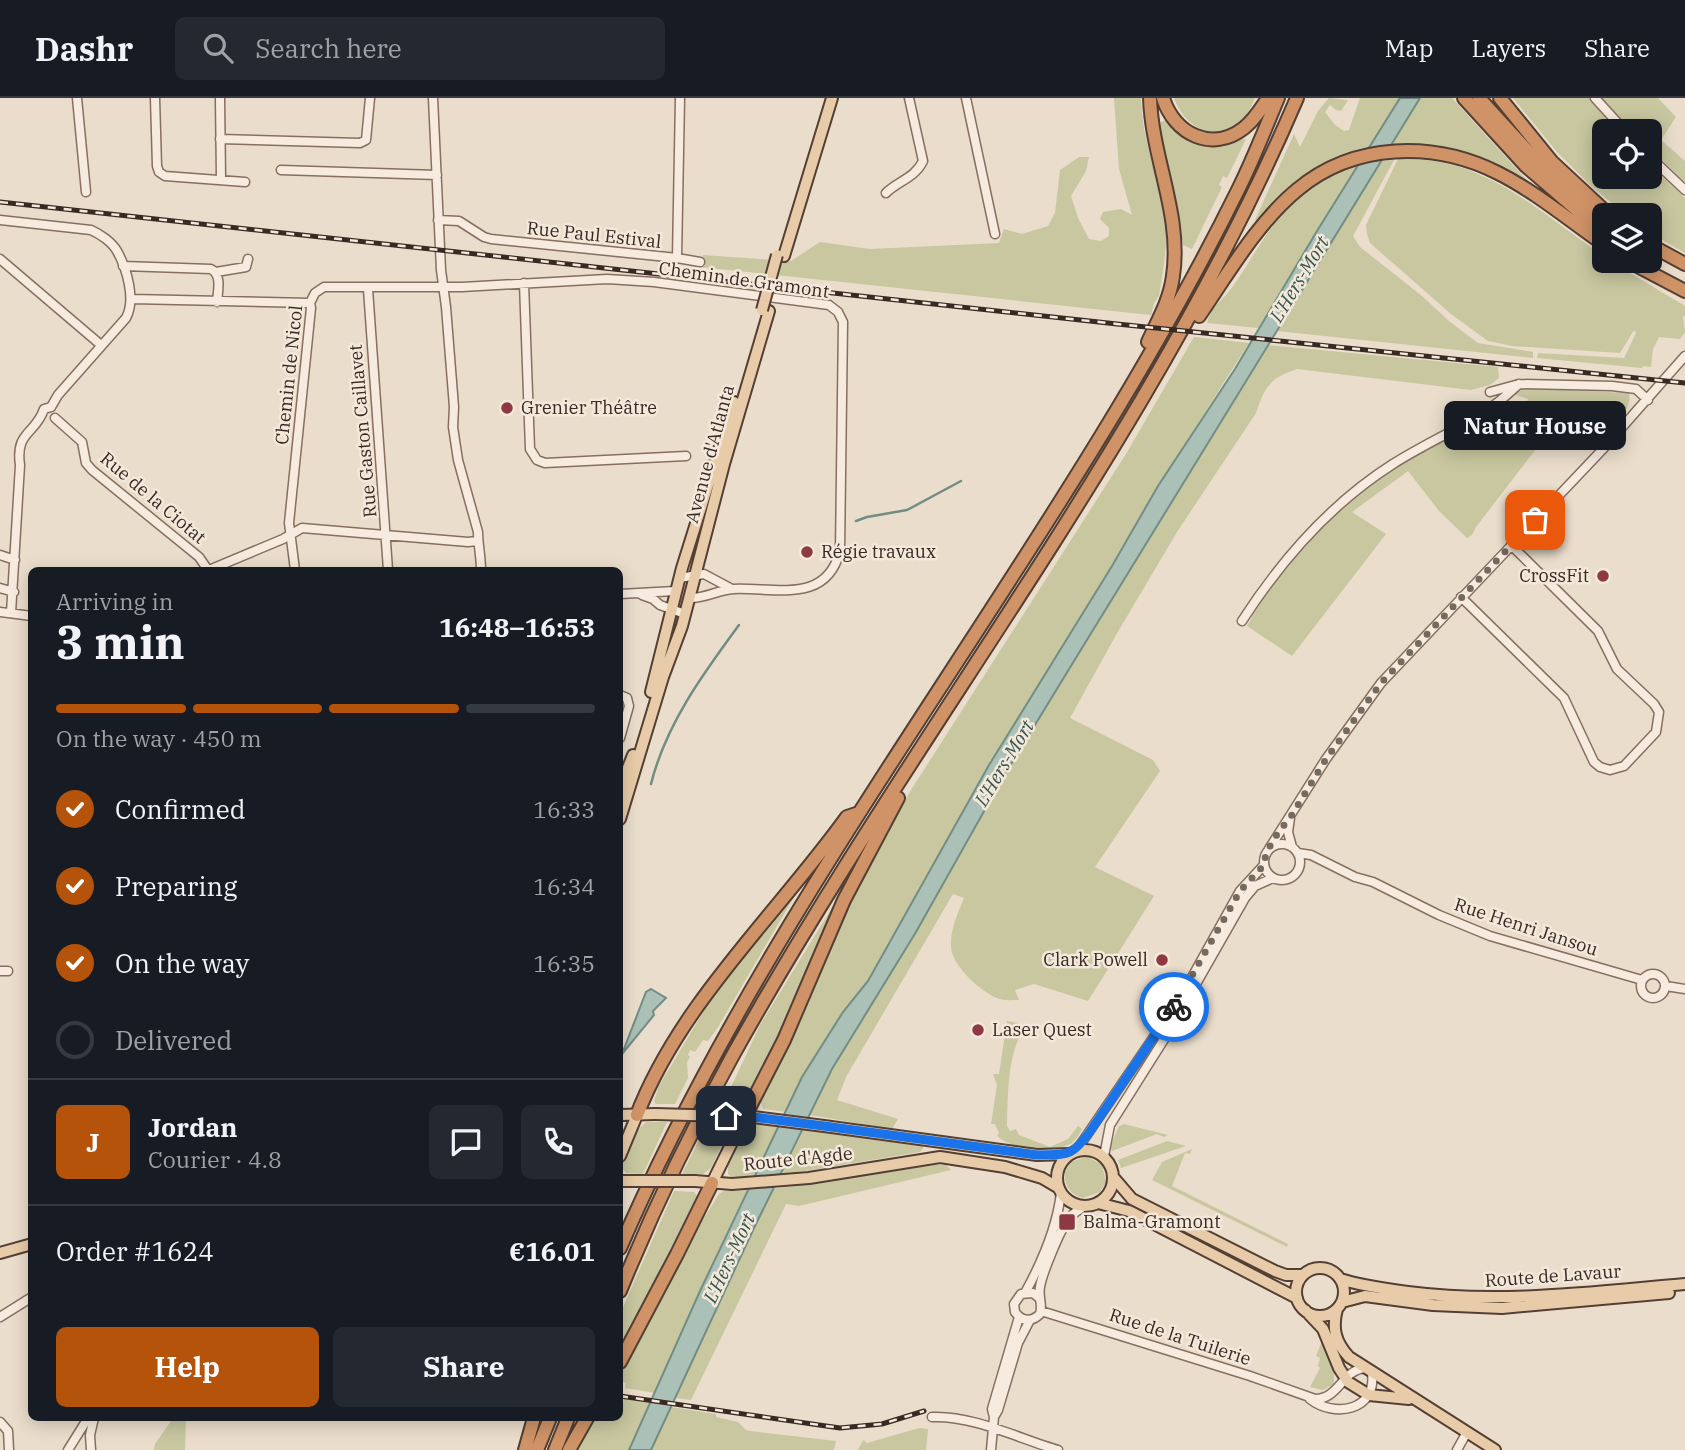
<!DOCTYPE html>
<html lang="en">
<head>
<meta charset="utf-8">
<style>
	body { margin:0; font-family:"IBM Plex Serif",serif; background:#242831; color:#f1f3f6; height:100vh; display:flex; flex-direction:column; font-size:26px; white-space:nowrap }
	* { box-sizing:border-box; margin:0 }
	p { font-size:23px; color:#9ea1a6 }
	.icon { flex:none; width:38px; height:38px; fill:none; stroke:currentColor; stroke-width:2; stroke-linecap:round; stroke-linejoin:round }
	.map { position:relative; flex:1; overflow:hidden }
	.side { position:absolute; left:28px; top:469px; width:595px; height:854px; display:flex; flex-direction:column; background:#171b24; border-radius:10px; box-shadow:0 4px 18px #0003 }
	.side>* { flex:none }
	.fabs { position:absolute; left:1592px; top:21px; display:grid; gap:14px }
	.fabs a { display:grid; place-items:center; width:70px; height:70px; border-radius:10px; background:#171b24; box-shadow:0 4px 18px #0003; font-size:35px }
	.pin { position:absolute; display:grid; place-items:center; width:60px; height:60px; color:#fff; margin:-30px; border-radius:14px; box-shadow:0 4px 10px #0006 }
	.courier { position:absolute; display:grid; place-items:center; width:70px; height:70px; margin:-35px; border:5px solid #1a73e8; border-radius:50%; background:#fff; color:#222; box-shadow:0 2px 9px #0007 }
	.bubble { position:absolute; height:49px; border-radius:10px; background:#171b24; box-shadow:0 4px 18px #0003; font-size:23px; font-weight:700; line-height:49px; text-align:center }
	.summary em { font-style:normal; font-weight:700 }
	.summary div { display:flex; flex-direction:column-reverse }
	.summary { display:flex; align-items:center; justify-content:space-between; height:119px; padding:0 28px }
	h1 { font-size:46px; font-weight:700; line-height:52px }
	.bar { display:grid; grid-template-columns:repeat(4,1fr); gap:10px 7px; align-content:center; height:84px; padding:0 28px }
	.bar i { height:9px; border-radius:5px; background:#363941 }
	.bar .active { background:#b45309 }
	.bar p { grid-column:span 4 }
	.line { display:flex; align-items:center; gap:18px; padding:0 28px; border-top:2px solid #363941 }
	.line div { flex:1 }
	.round { display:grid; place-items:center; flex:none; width:74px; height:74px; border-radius:10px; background:#242831 }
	ol { padding:0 28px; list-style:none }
	li { display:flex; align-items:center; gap:21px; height:77px }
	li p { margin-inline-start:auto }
	li .icon { padding:7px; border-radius:50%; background:#b45309; color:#fff; stroke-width:4 }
	li:last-child { color:#9ea1a6 }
	li i { width:38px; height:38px; border:4px solid #363941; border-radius:50% }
	.button { display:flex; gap:14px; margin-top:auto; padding:14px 28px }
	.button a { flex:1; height:80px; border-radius:10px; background:#b45309; color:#fff; font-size:28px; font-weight:700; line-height:80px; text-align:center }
	.button a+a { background:#242831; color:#f1f3f6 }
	header { display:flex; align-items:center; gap:42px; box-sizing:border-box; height:98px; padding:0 35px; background:#171b24; border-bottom:2px solid #363941 }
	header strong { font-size:33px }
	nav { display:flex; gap:38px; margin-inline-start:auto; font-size:24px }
	.search { width:490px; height:63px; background:#242831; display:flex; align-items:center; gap:18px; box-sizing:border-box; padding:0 24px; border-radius:10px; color:#9ea1a6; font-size:26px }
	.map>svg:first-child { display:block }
</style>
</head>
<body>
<header>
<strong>Dashr</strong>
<div class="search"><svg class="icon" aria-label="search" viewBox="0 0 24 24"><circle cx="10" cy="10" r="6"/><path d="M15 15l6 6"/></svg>Search here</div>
<nav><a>Map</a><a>Layers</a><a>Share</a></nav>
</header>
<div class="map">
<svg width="1685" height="1352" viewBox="0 0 1685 1352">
	<rect width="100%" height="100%" fill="#eaddcb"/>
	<path fill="#c8c7a0" d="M1114 0H1141C1142 41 1157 77 1165 117 1169 144 1163 171 1159 198L1154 205 1151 217 700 169 703 157 791 163 820 144 870 151 999 145 1004 131 1022 136 1048 128 1055 115 1060 72 1079 59H1089L1086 73 1071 98 1078 120 1089 141 1101 143 1109 138V130L1100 121 1103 114 1121 111 1132 117 1119 71Z
		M1174 0H1255C1251 8 1247 18 1241 24 1214 47 1184 28 1174 0Z
		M1329 0 1348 2 1341 13 1336 12 1330 7 1325 14 1335 27 1344 33 1349 32 1360 0H1400L1368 51 1316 70 1286 93 1258 125 1255 122 1294 36 1300 49 1318 13Z
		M1420 0H1452L1535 91 1464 55 1432 48 1391 47Z
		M1513 0H1590L1618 33H1605V79H1650V67L1685 100V155L1650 135V117H1627L1593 90 1557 54Z
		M1601 0H1658L1676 19 1661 42 1685 63V84L1650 51V33H1633Z
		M1166 22C1179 39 1200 50 1223 46 1231 45 1238 41 1246 41L1227 80 1223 78 1219 87 1222 89 1192 151 1183 147 1179 116 1156 26Z
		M1398 61C1483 57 1539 114 1605 159V163H1610L1685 208V218H1683L1685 234 1680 241 1659 239 1653 251 1651 269 1643 268 1642 270 1537 260 1538 255 1624 260 1636 235 1634 232 1620 255 1512 248 1488 243 1451 216 1370 145 1367 136 1366 127Z
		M1394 62 1353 138 1360 149 1422 198 1450 224 1478 245 1533 254V260L1277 233 1381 63Z
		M1358 67 1258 230 1207 225C1212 207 1221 204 1231 191 1257 155 1275 112 1314 87 1328 78 1343 73 1358 67Z
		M1194 239 1249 245 1158 388 1112 468 989 667 868 883C835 923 808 967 786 1014L763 1011 760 1003C792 941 816 877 845 814 865 772 888 732 911 692L1126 356Z
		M1268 247 1498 269 1499 280 1490 287 1471 292 1297 271C1270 280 1265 288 1256 315L1177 434 1116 537 1070 620 1153 662 1160 673 1095 769 1154 798 1088 903 1034 886 1015 892 1019 902C1012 902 1003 903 997 900 981 894 951 867 951 848 950 832 958 815 964 800L953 796 846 979 837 1002 898 1021 892 1031 810 1017 832 971 916 834 1005 676Z
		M1523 290 1629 295C1632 308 1622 317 1615 327L1599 312 1591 309 1572 319 1550 317 1537 326 1529 337 1539 347 1476 429 1472 437 1467 440 1439 413 1408 373 1352 414 1386 436 1292 558 1247 528C1306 421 1410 342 1526 307L1528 301 1516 297 1515 294Z
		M801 787 718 929 708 943 703 942 695 954 690 952 688 957 690 959 687 964 688 980 675 1006H656L654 1003 659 988 711 901Z
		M833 808 789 916 754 986 740 1005 736 1008H724L727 1003 725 998 733 985 760 927Z
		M1007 923 1026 927C1007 955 1008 994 1007 1028L1010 1033 1016 1031 1019 1037 1050 1049 1068 1041 1078 1028 1082 1031C1079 1036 1077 1041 1072 1045 1055 1056 1010 1053 997 1037L999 1035 995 1026H991L997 987 993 976H999Z
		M647 1024H667L643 1076 626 1075 622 1070C624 1056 635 1030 647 1024Z
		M708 1024 726 1025 730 1029 711 1070 703 1076H682Z
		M756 1024 779 1027 754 1079 733 1080 728 1076V1068L749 1026Z
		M1124 1026 1168 1037 1164 1039 1157 1036 1112 1053 1110 1049 1119 1028Z
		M804 1031 917 1045 923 1047V1050L920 1054 781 1077Z
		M1167 1043 1186 1048 1121 1070 1118 1062Z
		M1192 1051 1190 1056 1185 1055 1172 1088 1288 1146 1287 1149 1152 1082 1162 1064Z
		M1087 1058 1102 1067 1106 1084 1100 1094 1083 1100C1070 1097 1064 1087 1065 1074L1071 1064Z
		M935 1067H946L951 1072 799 1108 786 1106 691 1302 675 1300 773 1091Z
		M748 1092 655 1295 625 1290 626 1285 620 1283V1272L637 1243 682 1156 719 1096 724 1093Z
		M674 1093 694 1094 697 1098 620 1252V1216Z
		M1322 1243 1334 1269V1286L1323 1292 1310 1289 1320 1270 1318 1268 1320 1260 1316 1258Z
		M624 1301 650 1305 629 1352H573L591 1320H620V1306L622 1307Z
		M671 1309 716 1316V1319L738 1324 746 1332 750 1333 836 1343 834 1352H651Z
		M173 1320H186L185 1352H154L155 1346Z
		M919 1330 928 1331 926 1352H858L863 1342 867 1345Z"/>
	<path fill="#abc0b7" stroke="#728d83" stroke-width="2" d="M1400 0H1420L1074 563 1005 676 916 834 832 971 754 1130 651 1352H629L700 1193 802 979 843 914 868 883 989 667 1112 468 1158 388 1235 271 1317 133Z
		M651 891 666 900 653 913 654 917 622 956 646 894Z"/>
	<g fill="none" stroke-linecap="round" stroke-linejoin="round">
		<path stroke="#728d83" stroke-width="2.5" d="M856 423 867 419 907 412 961 383
			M651 686C666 626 703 576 739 527"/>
		<g stroke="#866f61" stroke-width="11">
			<path id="minor" d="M77 0 86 94
				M155 0 157 68 159 74 165 78 245 84
				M220 0 221 81
				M433 0 441 172 446 209 454 309 453 329 458 362 478 434C478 446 481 459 481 472
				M966 0 995 136
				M1595 0 1625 33
				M220 41 360 45 366 42 370 0
				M1650 59 1685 92
				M281 72 437 77
				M886 95C898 83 915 80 923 63L909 0
				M0 122 91 132C100 136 112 144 117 153 127 171 136 202 126 220L58 297 51 309
				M438 122 459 123 484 139 491 141 677 160 680 0
				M677 160 700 164
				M0 161 101 247
				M123 168 211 171C222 177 218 192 217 204
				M216 174 246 169 248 161
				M524 185 530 351 537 362 545 365 686 358
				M368 191 388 472
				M132 201 310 205
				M1490 294 1519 286 1612 288 1636 291 1648 302
				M55 320 82 344 86 365 92 372 199 459 208 472
				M0 457 15 462
				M209 472 283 441 302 430 468 444 477 443
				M295 472 289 425 311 210 310 205 315 195 324 189H462L607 181 654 184 829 207 838 214 843 224 840 453C826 507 775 489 733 491 718 492 704 501 689 500
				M679 480 704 476 732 491
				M0 490 14 494
				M620 496 675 493
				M642 497 653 501 660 507 685 516
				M1461 499 1564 600 1594 664 1600 669 1610 672 1624 668 1656 634 1659 614 1654 606 1617 571 1598 533 1511 447
				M0 514 32 518
				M11 515 20 367C15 333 36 336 44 311L51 309
				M1242 523C1282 461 1330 406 1393 366 1424 346 1460 331 1490 310 1501 303 1510 294 1519 286
				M620 597 627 600 629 608 620 640
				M1290 720 1288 734 1292 749
				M1264 764a18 18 0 1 1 36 0a18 18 0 1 1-36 0Z
				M1269 751 1326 661 1381 585 1602 352 1685 258
				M1298 755 1311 757 1355 779 1373 784 1439 817 1490 838 1642 882
				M0 873H8
				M1641 888a12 12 0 1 1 24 0a12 12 0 1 1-24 0Z
				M1666 888 1685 891
				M1076 1053 1181 899 1240 793 1264 767
				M1104 1058 1110 1027 1168 935 1245 800 1255 788 1273 780
				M1025 1195C1042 1164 1057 1129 1061 1095
				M1039 1200 1033 1195 1021 1196 1014 1206 1015 1214C1022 1224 1032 1224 1040 1216 1043 1207 1038 1199 1040 1189 1042 1176 1060 1132 1068 1122 1072 1115 1079 1112 1085 1108
				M1041 1213 1250 1278 1315 1301C1339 1301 1342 1272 1365 1270
				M0 1219 32 1199
				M1310 1301C1334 1320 1377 1313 1372 1275
				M932 1319C972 1317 1020 1341 1058 1352
				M994 1319 998 1312 1018 1245 1030 1222
				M0 1324 8 1333 9 1352
				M68 1352 88 1320
				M91 1352 90 1337 94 1320
				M991 1352 994 1319 992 1311 1019 1219
				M1457 1352 1467 1334"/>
		</g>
		<g stroke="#543f34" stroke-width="14">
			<path id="major" d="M784 158 832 0
				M651 594 682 470 734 304
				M620 690 633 657
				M620 721 663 579 682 528 724 366 769 213
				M620 1017 655 1016
				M726 1018H745L824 1028 1037 1057 1069 1056
				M1057 1080a28 28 0 1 1 56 0a28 28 0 1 1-56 0Z
				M620 1058 637 1017
				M1114 1080 1132 1101 1275 1173 1286 1177H1303
				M695 1083 732 1086 809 1080 940 1059 1005 1069 1042 1080 1059 1090
				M712 1085 745 1018
				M1098 1105 1129 1113 1297 1200
				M0 1155 32 1146
				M1296 1194a24 24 0 1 1 48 0a24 24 0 1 1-48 0Z
				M1340 1181C1362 1188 1386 1191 1408 1194 1501 1206 1592 1194 1685 1186
				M1342 1204 1365 1198 1433 1207 1502 1210 1669 1195
				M1337 1211C1332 1230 1335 1244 1349 1259L1495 1352
				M1305 1212 1323 1231 1339 1270 1348 1284 1369 1297 1409 1301"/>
		</g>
		<g stroke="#543f34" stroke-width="16">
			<path id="highway" d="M1163 0C1174 36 1212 55 1244 30 1254 22 1261 11 1268 0
				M1464 0 1526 68 1605 136
				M1479 0 1554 82 1605 125
				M1500 0 1552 64 1609 117
				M1650 147 1685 166
				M1628 163 1685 193
				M1199 218C1227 177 1258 124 1297 92 1354 44 1434 43 1498 75 1536 94 1570 123 1605 147
				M1148 244C1158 222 1170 202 1173 178 1182 116 1152 61 1150 0
				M637 1017C680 905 778 815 847 719L859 715
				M745 1018 784 942 844 802 898 700
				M620 1150C783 773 1057 459 1238 92 1253 62 1265 31 1278 0
				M620 1193C653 1112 691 1033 733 957 913 633 1151 342 1297 0
				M620 1264 677 1156 712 1085
				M525 1352 534 1320
				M537 1352 550 1320
				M555 1352 568 1320
				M569 1352 587 1320"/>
		</g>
		<use href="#minor" stroke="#f6ebde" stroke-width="8"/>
		<use href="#major" stroke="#e8cba8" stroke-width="10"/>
		<use href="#highway" stroke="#cf9367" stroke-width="12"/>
		<g stroke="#382a23" stroke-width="5">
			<path id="rail" d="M0 104 1117 226 1685 285
				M620 1298 840 1330 882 1326 924 1313"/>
		</g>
		<use href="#rail" stroke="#f3e8da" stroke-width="2.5" stroke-dasharray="8" stroke-linecap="butt"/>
		<g stroke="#543f34" stroke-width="14" stroke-linecap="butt">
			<path id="major-bridge" d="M762 212 777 157
				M655 1016 726 1018
				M623 1083H695"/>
		</g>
		<use href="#major-bridge" stroke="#e8cba8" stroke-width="10"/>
	</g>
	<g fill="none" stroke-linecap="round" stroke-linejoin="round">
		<path stroke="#76695e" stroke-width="7" stroke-dasharray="0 12.6" d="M1174 909 1240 793 1264 767 1266 755 1279 733 1290 720 1326 661 1381 585 1535 422"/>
		<path stroke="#1a73e8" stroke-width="9" d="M726 1018H745L824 1028 1037 1057C1067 1056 1070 1060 1089 1035L1174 909"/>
	</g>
	<g fill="#8e3844" stroke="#f3e8da" stroke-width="2.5">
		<circle cx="507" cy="310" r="7"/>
		<circle cx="807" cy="454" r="7"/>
		<circle cx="1603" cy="478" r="7"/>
		<circle cx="1162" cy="862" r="7"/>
		<circle cx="978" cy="932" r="7"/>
		<rect x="1058" y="1115" width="18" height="18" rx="3.5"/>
	</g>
	<g text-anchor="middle" stroke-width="5" stroke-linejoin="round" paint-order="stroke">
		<g font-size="18" fill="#382a23" stroke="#f3e8da">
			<text transform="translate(594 137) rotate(6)" y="6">Rue Paul Estival</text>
			<text transform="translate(744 182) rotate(8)" y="6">Chemin de Gramont</text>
			<text transform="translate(289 277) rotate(-84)" y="6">Chemin de Nicol</text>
			<text transform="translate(363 333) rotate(-95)" y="6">Rue Gaston Caillavet</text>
			<text transform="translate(710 356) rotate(-75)" y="6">Avenue d'Atlanta</text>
			<text transform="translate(153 400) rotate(40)" y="6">Rue de la Ciotat</text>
			<text transform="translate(1526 829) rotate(18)" y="6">Rue Henri Jansou</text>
			<text transform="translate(798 1061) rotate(-6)" y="6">Route d'Agde</text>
			<text transform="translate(1553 1178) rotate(-4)" y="6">Route de Lavaur</text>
			<text transform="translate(1180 1239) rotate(18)" y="6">Rue de la Tuilerie</text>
		</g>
		<g font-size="18" fill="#382a23" stroke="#f3e8da" text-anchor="start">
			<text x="521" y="316">Grenier Théâtre</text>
			<text x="821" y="460">Régie travaux</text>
			<text x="1589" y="484" text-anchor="end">CrossFit</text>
			<text x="1148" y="868" text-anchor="end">Clark Powell</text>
			<text x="992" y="938">Laser Quest</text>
			<text x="1083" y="1130">Balma-Gramont</text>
		</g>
		<g font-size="19" font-style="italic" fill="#34564f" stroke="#f3e8da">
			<text transform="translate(1299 181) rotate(-59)" y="7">L'Hers-Mort</text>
			<text transform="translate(1004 665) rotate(-59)" y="7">L'Hers-Mort</text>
			<text transform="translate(729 1160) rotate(-65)" y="7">L'Hers-Mort</text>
		</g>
	</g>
</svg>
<div class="fabs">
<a><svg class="icon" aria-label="locate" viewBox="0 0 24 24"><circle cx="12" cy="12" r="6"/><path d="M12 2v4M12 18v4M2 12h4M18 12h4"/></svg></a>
<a><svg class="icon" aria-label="layers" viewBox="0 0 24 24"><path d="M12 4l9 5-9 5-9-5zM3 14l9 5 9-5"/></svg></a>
</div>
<div class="pin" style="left:1535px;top:422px;background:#ea580c"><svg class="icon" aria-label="bag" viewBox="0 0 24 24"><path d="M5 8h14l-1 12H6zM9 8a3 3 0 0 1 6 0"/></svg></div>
<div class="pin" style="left:726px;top:1018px;background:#1f2937"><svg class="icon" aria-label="home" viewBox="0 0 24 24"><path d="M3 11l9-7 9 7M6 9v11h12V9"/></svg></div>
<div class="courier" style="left:1174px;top:909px"><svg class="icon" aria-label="bike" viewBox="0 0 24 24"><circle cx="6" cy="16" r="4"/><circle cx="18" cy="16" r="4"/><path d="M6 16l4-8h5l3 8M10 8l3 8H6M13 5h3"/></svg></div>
<div class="bubble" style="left:1444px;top:303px;width:182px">Natur House</div>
<section class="side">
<div class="summary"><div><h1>3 min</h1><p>Arriving in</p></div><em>16:48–16:53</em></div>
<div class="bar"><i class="active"></i><i class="active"></i><i class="active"></i><i></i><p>On the way · 450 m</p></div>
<ol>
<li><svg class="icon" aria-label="check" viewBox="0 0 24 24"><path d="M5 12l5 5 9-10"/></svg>Confirmed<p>16:33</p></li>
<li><svg class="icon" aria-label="check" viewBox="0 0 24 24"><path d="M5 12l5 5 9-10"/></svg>Preparing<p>16:34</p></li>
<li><svg class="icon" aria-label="check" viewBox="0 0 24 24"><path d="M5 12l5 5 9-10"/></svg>On the way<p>16:35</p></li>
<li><i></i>Delivered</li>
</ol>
<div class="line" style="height:126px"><b class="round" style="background:#b45309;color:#fff">J</b><div><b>Jordan</b><p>Courier · 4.8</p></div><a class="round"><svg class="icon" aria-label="chat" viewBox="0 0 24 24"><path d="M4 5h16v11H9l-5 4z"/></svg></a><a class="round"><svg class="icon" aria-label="phone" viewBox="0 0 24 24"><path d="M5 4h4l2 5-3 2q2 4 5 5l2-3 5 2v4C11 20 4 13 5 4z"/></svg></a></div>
<div class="line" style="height:91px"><div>Order #1624</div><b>€16.01</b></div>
<div class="button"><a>Help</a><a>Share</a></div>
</section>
</div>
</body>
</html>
